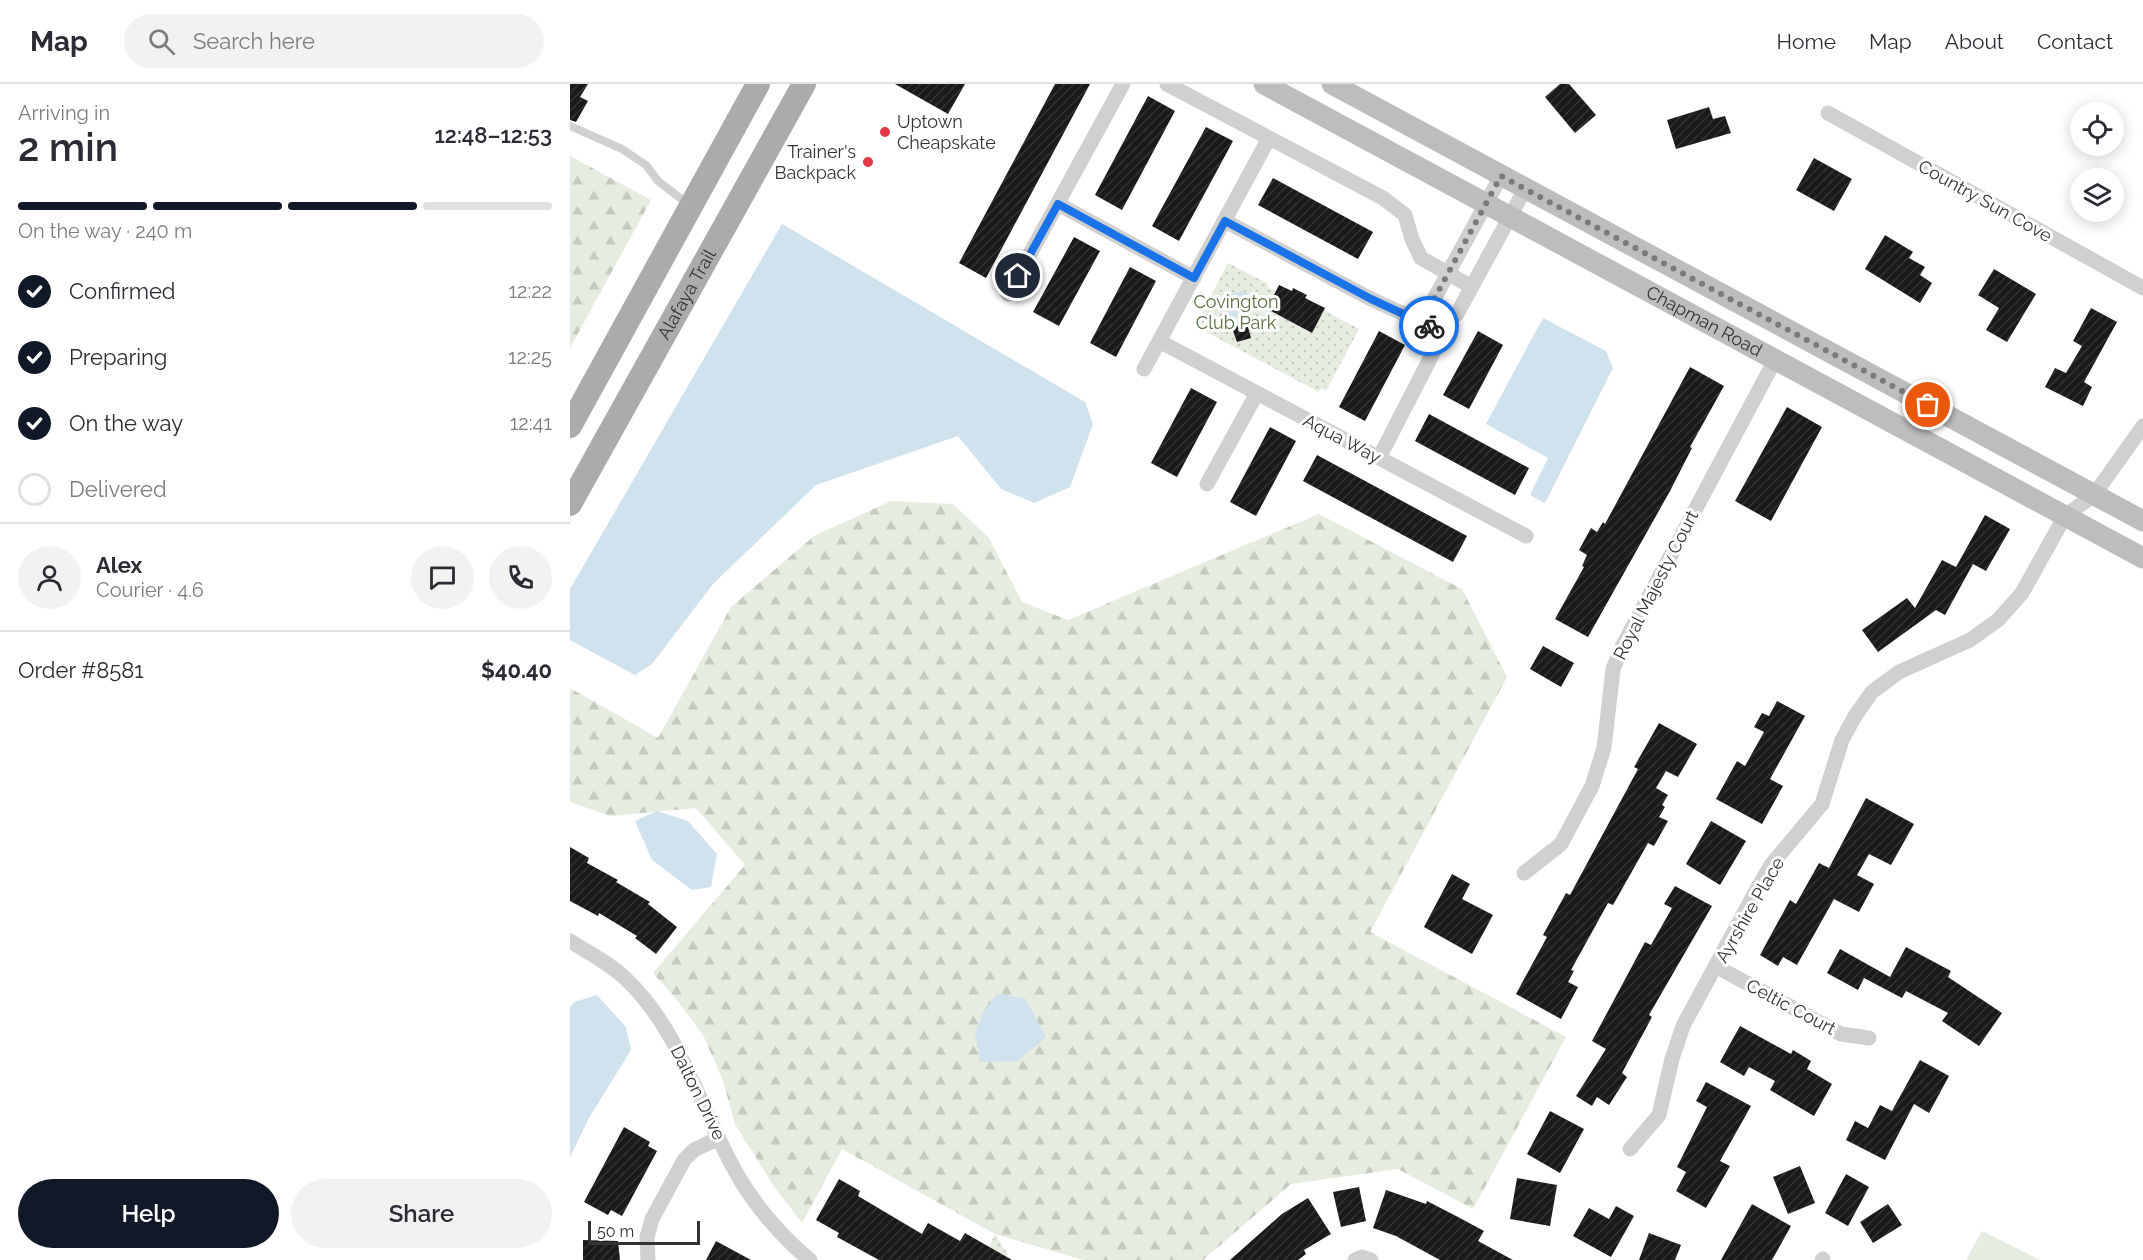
<!DOCTYPE html>
<html lang="en">
<head>
<meta charset="utf-8">
<style>
	body { margin:0; font-family:Raleway,sans-serif; background:#f2f2f3; color:#2b2b33; height:100vh; display:flex; flex-direction:column; font-size:22px; white-space:nowrap }
	* { box-sizing:border-box; margin:0 }
	p { font-size:20px; color:#7c7c81 }
	.icon { flex:none; width:33px; height:33px; fill:none; stroke:currentColor; stroke-width:2; stroke-linecap:round; stroke-linejoin:round }
	.map { position:relative; flex:1; overflow:hidden }
	.panel { display:flex; flex-direction:column; background:#fff; width:570px }
	.panel>* { flex:none }
	.fabs { position:absolute; left:1500px; top:18px; display:grid; gap:12px }
	.fabs a { display:grid; place-items:center; width:54px; height:54px; border-radius:50%; background:#fff; box-shadow:0 3px 15px #0003; font-size:30px }
	.scale { position:absolute; left:18px; bottom:15px; width:112px; box-sizing:border-box; padding-left:6px; border:3px solid #333; border-top:0; font-size:16px; line-height:21px; white-space:nowrap; color:#333; -webkit-text-stroke:4px #fff; paint-order:stroke }
	.pin { position:absolute; display:grid; place-items:center; width:51px; height:51px; color:#fff; margin:-26px; border:3px solid #fff; border-radius:50%; box-shadow:0 2px 6px #0007 }
	.courier { position:absolute; display:grid; place-items:center; width:60px; height:60px; margin:-30px; border:4px solid #1a73e8; border-radius:50%; background:#fff; color:#222; box-shadow:0 2px 8px #0007 }
	.summary em { font-style:normal; font-weight:600 }
	.summary div { display:flex; flex-direction:column-reverse }
	.summary { display:flex; align-items:center; justify-content:space-between; height:102px; padding:0 18px }
	h1 { font-size:39px; font-weight:600; line-height:45px }
	.bar { display:grid; grid-template-columns:repeat(4,1fr); gap:9px 6px; align-content:center; height:72px; padding:0 18px }
	.bar i { height:8px; border-radius:4px; background:#e1e1e2 }
	.bar .on { background:#111827 }
	.bar p { grid-column:span 4 }
	.line { display:flex; align-items:center; gap:15px; padding:0 18px; border-top:2px solid #e1e1e2 }
	.line div { flex:1 }
	.round { display:grid; place-items:center; flex:none; width:63px; height:63px; border-radius:32px; background:#f2f2f3 }
	ol { padding:0 18px; list-style:none }
	li { display:flex; align-items:center; gap:18px; height:66px }
	li p { margin-inline-start:auto }
	li .icon { padding:6px; border-radius:50%; background:#111827; color:#fff; stroke-width:4 }
	li:last-child { color:#7c7c81 }
	li i { width:33px; height:33px; border:3px solid #e1e1e2; border-radius:50% }
	.action { display:flex; gap:12px; margin-top:auto; padding:12px 18px }
	.action a { flex:1; height:69px; border-radius:36px; background:#111827; color:#fff; font-size:24px; font-weight:600; line-height:69px; text-align:center }
	.action a+a { background:#f2f2f3; color:#2b2b33 }
	header { display:flex; align-items:center; gap:36px; box-sizing:border-box; height:84px; padding:0 30px; background:#fff; border-bottom:2px solid #e1e1e2 }
	header strong { font-size:28px }
	nav { display:flex; gap:33px; margin-inline-start:auto; font-size:21px }
	.search { width:420px; height:54px; background:#f2f2f3; display:flex; align-items:center; gap:15px; box-sizing:border-box; padding:0 21px; border-radius:33px; color:#7c7c81; font-size:22px }
	main { display:flex; flex:1; min-height:0 }
	.map>svg:first-child { display:block }
</style>
</head>
<body>
<header>
<strong>Map</strong>
<div class="search"><svg class="icon" aria-label="search" viewBox="0 0 24 24"><circle cx="10" cy="10" r="6"/><path d="M15 15l6 6"/></svg>Search here</div>
<nav><a>Home</a><a>Map</a><a>About</a><a>Contact</a></nav>
</header>
<main>
<section class="panel">
<div class="summary"><div><h1>2 min</h1><p>Arriving in</p></div><em>12:48–12:53</em></div>
<div class="bar"><i class="on"></i><i class="on"></i><i class="on"></i><i></i><p>On the way · 240 m</p></div>
<ol>
<li><svg class="icon" aria-label="check" viewBox="0 0 24 24"><path d="M5 12l5 5 9-10"/></svg>Confirmed<p>12:22</p></li>
<li><svg class="icon" aria-label="check" viewBox="0 0 24 24"><path d="M5 12l5 5 9-10"/></svg>Preparing<p>12:25</p></li>
<li><svg class="icon" aria-label="check" viewBox="0 0 24 24"><path d="M5 12l5 5 9-10"/></svg>On the way<p>12:41</p></li>
<li><i></i>Delivered</li>
</ol>
<div class="line" style="height:108px"><a class="round"><svg class="icon" aria-label="person" viewBox="0 0 24 24"><circle cx="12" cy="8" r="4"/><path d="M4 21q1-7 8-7t8 7"/></svg></a><div><b>Alex</b><p>Courier · 4.6</p></div><a class="round"><svg class="icon" aria-label="chat" viewBox="0 0 24 24"><path d="M4 5h16v11H9l-5 4z"/></svg></a><a class="round"><svg class="icon" aria-label="phone" viewBox="0 0 24 24"><path d="M5 4h4l2 5-3 2q2 4 5 5l2-3 5 2v4C11 20 4 13 5 4z"/></svg></a></div>
<div class="line" style="height:78px"><div>Order #8581</div><b>$40.40</b></div>
<div class="action"><a>Help</a><a>Share</a></div>
</section>
<div class="map">
<svg width="1573" height="1176" viewBox="0 0 1573 1176">
	<defs>
		<pattern id="forest-firs" width="22" height="20" patternUnits="userSpaceOnUse" patternTransform="scale(1.5)"><rect width="22" height="20" fill="#e6ecdf"/><path d="M5 1l3.5 6h-7zM16 11l3.5 6h-7z" fill="#c6cbc0"/></pattern>
		<pattern id="park-dots" width="8" height="8" patternUnits="userSpaceOnUse" patternTransform="scale(1.5)"><rect width="8" height="8" fill="#e6ecdf"/><path d="M2 2h.1M6 6h.1" fill="none" stroke="#c6cbc0" stroke-width="1.8" stroke-linecap="round"/></pattern>
		<pattern id="building-hatch" width="6" height="6" patternUnits="userSpaceOnUse" patternTransform="scale(1.5)"><rect width="6" height="6" fill="#1a1a1a"/><path d="M-1 1l2-2M0 6l6-6M5 7l2-2" fill="none" stroke="#333"/></pattern>
	</defs>
	<rect width="100%" height="100%" fill="#fff"/>
	<path fill="#e6ecdf" d="M1412 1147 1470 1176H1396Z"/>
	<path fill="url(#forest-firs)" d="M0 72 81 116 0 264Z
		M321 417 383 420 419 454 452 518 498 536 749 430 892 505 937 593 800 848 996 953 903 1125 828 1085 721 1100 633 1176H514L425 1150 272 1065 232 1139 203 1101 165 1040 152 994 133 951 107 916 83 889 175 781 126 724 40 732 0 718V604L88 654 161 523 244 452Z"/>
	<path fill="url(#park-dots)" d="M658 179 698 200 697 203 706 207 697 225 741 249 754 226 789 245 756 307 751 304 749 308 625 242Z
		M425 1150 441 1176H413Z"/>
	<path fill="#cfe2ee" d="M212 140 515 318 523 340 500 403 464 419 431 405 388 352 246 401 143 500 82 580 65 591 0 556V505Z
		M672 207 679 210V213L677 218 672 220 666 234 657 231 655 226 660 219 658 215 661 210Z
		M973 234 1036 267 1043 284 975 419 960 411 978 374 916 340Z
		M87 727 118 737 147 770 141 803 122 806 82 776 65 737Z
		M427 910 455 914 476 953 448 977 410 978 405 949 413 929Z
		M27 911 56 943 61 966 19 1034 0 1073V923L4 918Z"/>
	<path fill="url(#building-hatch)" d="M0 0H18L10 13 18 17 6 38 0 36Z
		M325 0H395L378 30Z
		M485 0H520L416 194 389 179Z
		M990 0H999L1026 31 1005 49 975 13Z
		M578 12 605 27 552 126 525 111Z
		M1139 23 1143 35 1155 32 1161 49 1106 65 1097 36Z
		M636 43 663 57 609 157 582 142Z
		M1244 74 1282 95 1264 127 1226 106Z
		M703 94 803 148 788 175 688 121Z
		M1315 151 1343 168 1339 174 1355 183 1350 191 1362 199 1350 219 1295 185Z
		M504 153 530 167 489 242 463 228Z
		M560 183 586 197 546 273 520 259Z
		M1424 185 1466 210 1437 258 1416 246 1429 224 1408 211Z
		M709 201 722 207 723 204 737 211 735 214 755 224 742 249 697 225Z
		M1521 224 1547 238 1514 298 1522 303 1513 322 1475 303 1485 284 1496 289 1512 262 1503 257Z
		M677 239 681 254 667 258 662 244Z
		M809 247 835 261 795 337 769 323Z
		M908 247 933 261 899 325 873 311Z
		M1120 283 1154 302 1120 363 1122 364 1100 407 1018 553 985 535 1014 483 1012 482 1017 471 1009 466 1021 444 1027 448 1033 438 1035 440Z
		M621 304 647 318 607 393 581 379Z
		M1217 323 1252 343 1201 437 1165 417Z
		M859 330 959 384 945 411 845 357Z
		M700 343 726 357 686 432 660 418Z
		M747 371 897 452 883 478 733 397Z
		M1415 431 1440 445 1416 487 1403 480 1375 531 1366 526 1308 568 1292 546 1337 514 1345 524 1372 476 1386 483Z
		M973 562 1004 579 991 603 960 585Z
		M1207 617 1235 632 1200 695 1213 702 1192 740 1146 715 1167 677 1175 682 1194 648 1184 643 1192 629 1199 632Z
		M1089 639 1127 660 1108 693 1096 687 1086 704 1098 711 1092 721 1095 723 1089 733 1098 737 1084 762 1078 759 1043 821 1038 819 1001 886 1004 887 998 898 1008 903 991 935 946 910 977 853 973 851 996 809 1000 811 1068 685 1064 683Z
		M1296 714 1344 740 1321 781 1299 770 1287 791 1304 800 1289 828 1264 815 1227 881 1213 873 1208 882 1190 871 1220 816 1226 820 1249 779 1259 784Z
		M1141 737 1176 757 1150 801 1116 780Z
		M0 763 19 774 17 779 48 796 46 798 80 818 78 820 107 843 86 870 65 854 67 852 29 829 28 832 0 817Z
		M882 790 900 800 892 815 923 831 902 870 854 843Z
		M1105 802 1142 822 1079 931 1082 933 1052 989 1057 993 1039 1021 1027 1013 1022 1022 1006 1012 1036 965 1022 957 1075 858 1081 861 1102 824 1094 820Z
		M1336 863 1381 887 1378 893 1432 929 1409 962 1372 937 1378 929 1336 907 1332 914 1294 894 1288 906 1257 889 1270 865 1320 893Z
		M1170 942 1221 970 1223 966 1241 977 1237 985 1262 1000 1244 1032 1200 1006 1205 997 1179 983 1174 992 1150 978Z
		M1350 976 1379 992 1359 1029 1344 1020 1315 1076 1276 1056 1285 1037 1298 1044 1310 1021 1322 1027Z
		M1136 998 1181 1022 1150 1077 1160 1082 1136 1124 1106 1107 1116 1088 1107 1083 1137 1023 1126 1017Z
		M980 1027 1014 1045 990 1089 957 1070Z
		M54 1043 80 1058 78 1062 87 1067 52 1132 41 1126 38 1131 14 1118Z
		M1230 1082 1245 1119 1218 1130 1203 1093Z
		M1276 1090 1299 1103 1278 1142 1255 1129Z
		M947 1094 987 1101 980 1142 940 1135Z
		M269 1095 290 1107 288 1112 352 1150 358 1139 390 1157 395 1149 442 1176H309L267 1153 269 1149 246 1136Z
		M789 1103 796 1137 771 1143 763 1108Z
		M816 1106 856 1120 857 1117 888 1133 914 1147 908 1157 943 1176H870L826 1152 803 1144Z
		M738 1114 761 1150 734 1166 736 1170 728 1176H660L712 1130Z
		M1182 1120 1221 1142 1202 1176H1151Z
		M1318 1120 1332 1141 1303 1159 1290 1138Z
		M1046 1122 1064 1132 1041 1173 1003 1152 1019 1124 1039 1135Z
		M1079 1149 1111 1161 1105 1176H1069Z
		M13 1156 48 1157 50 1176H13Z
		M146 1157 181 1176H136Z"/>
	<g fill="none" stroke-linecap="round" stroke-linejoin="round">
		<path stroke="#d0d0d0" stroke-width="8" d="M0 42 52 65 76 81 88 97 118 120"/>
		<path stroke="#d0d0d0" stroke-width="15" d="M597 0 813 114 835 131 842 155 851 174 902 203
			M1258 29 1573 204
			M488 120 624 194
			M655 137 801 215 862 243
			M438 210 553 0
			M862 243 887 230 955 105
			M589 257 956 452
			M574 285 699 54
			M809 374 864 267 862 243 863 217 931 92
			M637 400 687 309
			M954 789 991 760 1022 702 1034 664 1043 585 1053 561 1205 276
			M0 857C19 869 41 880 57 896 114 951 131 1031 171 1097 188 1125 215 1156 240 1176
			M1147 883 1271 950 1299 954
			M1060 1065 1089 1031 1102 975 1113 942 1187 805 1201 781 1252 720 1272 656 1285 632 1302 608 1329 588 1400 556 1428 536 1452 509 1495 432 1524 411 1573 342
			M78 1176 77 1153 82 1135 114 1076 124 1066 149 1054
			M785 1176 792 1173 801 1176
			M1252 1176 1253 1175"/>
		<g stroke="#bdbdbd" stroke-width="21">
			<path id="s1" d="M694 0 1573 474"/>
			<path d="M762 0 1573 437"/>
		</g>
		<g stroke="#ababab" stroke-width="24">
			<path d="M0 342 188 0"/>
			<path id="s2" d="M0 420 234 0"/>
		</g>
	</g>
	<g fill="none" stroke-linecap="round" stroke-linejoin="round">
		<path stroke="#7a7a7a" stroke-width="6" stroke-dasharray="0 10.8" d="M859 242 862 243 863 217 931 92 1358 321"/>
		<path stroke="#1a73e8" stroke-width="8" d="M448 192 488 120 624 194 655 137 801 215 859 242"/>
	</g>
	<g fill="#e63946" stroke="#fff" stroke-width="2">
		<circle cx="315" cy="48" r="6"/>
		<circle cx="298" cy="78" r="6"/>
	</g>
	<g text-anchor="middle" stroke-width="6" stroke-linejoin="round" paint-order="stroke">
		<g font-size="18" fill="#333" stroke="#fff" text-anchor="start">
			<text x="327" y="44">Uptown<tspan x="327" dy="21">Cheapskate</tspan></text>
			<text x="286" y="74" text-anchor="end">Trainer's<tspan x="286" dy="21">Backpack</tspan></text>
		</g>
		<g font-size="18" fill="#333" stroke="#fff">
			<text transform="translate(1415 117) rotate(29)" y="6">Country Sun Cove</text>
			<text dy="6" stroke="none"><textPath href="#s2" startOffset="240">Alafaya Trail</textPath></text>
			<text dy="6" stroke="none"><textPath href="#s1" startOffset="500">Chapman Road</textPath></text>
			<text transform="translate(772 355) rotate(28)" y="6">Aqua Way</text>
			<text transform="translate(1086 501) rotate(-63)" y="6">Royal Majesty Court</text>
			<text transform="translate(1180 826) rotate(-60)" y="6">Ayrshire Place</text>
			<text transform="translate(1221 923) rotate(28)" y="6">Celtic Court</text>
			<text transform="translate(128 1009) rotate(64)" y="6">Dalton Drive</text>
		</g>
		<g font-size="18" fill="#56703f" stroke="#fff">
			<text x="666" y="224">Covington<tspan x="666" dy="21">Club Park</tspan></text>
		</g>
	</g>
</svg>
<div class="fabs">
<a><svg class="icon" aria-label="locate" viewBox="0 0 24 24"><circle cx="12" cy="12" r="6"/><path d="M12 2v4M12 18v4M2 12h4M18 12h4"/></svg></a>
<a><svg class="icon" aria-label="layers" viewBox="0 0 24 24"><path d="M12 4l9 5-9 5-9-5zM3 14l9 5 9-5"/></svg></a>
</div>
<div class="scale">50 m</div>
<div class="pin" style="left:1358px;top:321px;background:#ea580c"><svg class="icon" aria-label="bag" viewBox="0 0 24 24"><path d="M5 8h14l-1 12H6zM9 8a3 3 0 0 1 6 0"/></svg></div>
<div class="pin" style="left:448px;top:192px;background:#1f2937"><svg class="icon" aria-label="home" viewBox="0 0 24 24"><path d="M3 11l9-7 9 7M6 9v11h12V9"/></svg></div>
<div class="courier" style="left:859px;top:242px"><svg class="icon" aria-label="bike" viewBox="0 0 24 24"><circle cx="6" cy="16" r="4"/><circle cx="18" cy="16" r="4"/><path d="M6 16l4-8h5l3 8M10 8l3 8H6M13 5h3"/></svg></div>
</div>
</main>
</body>
</html>
